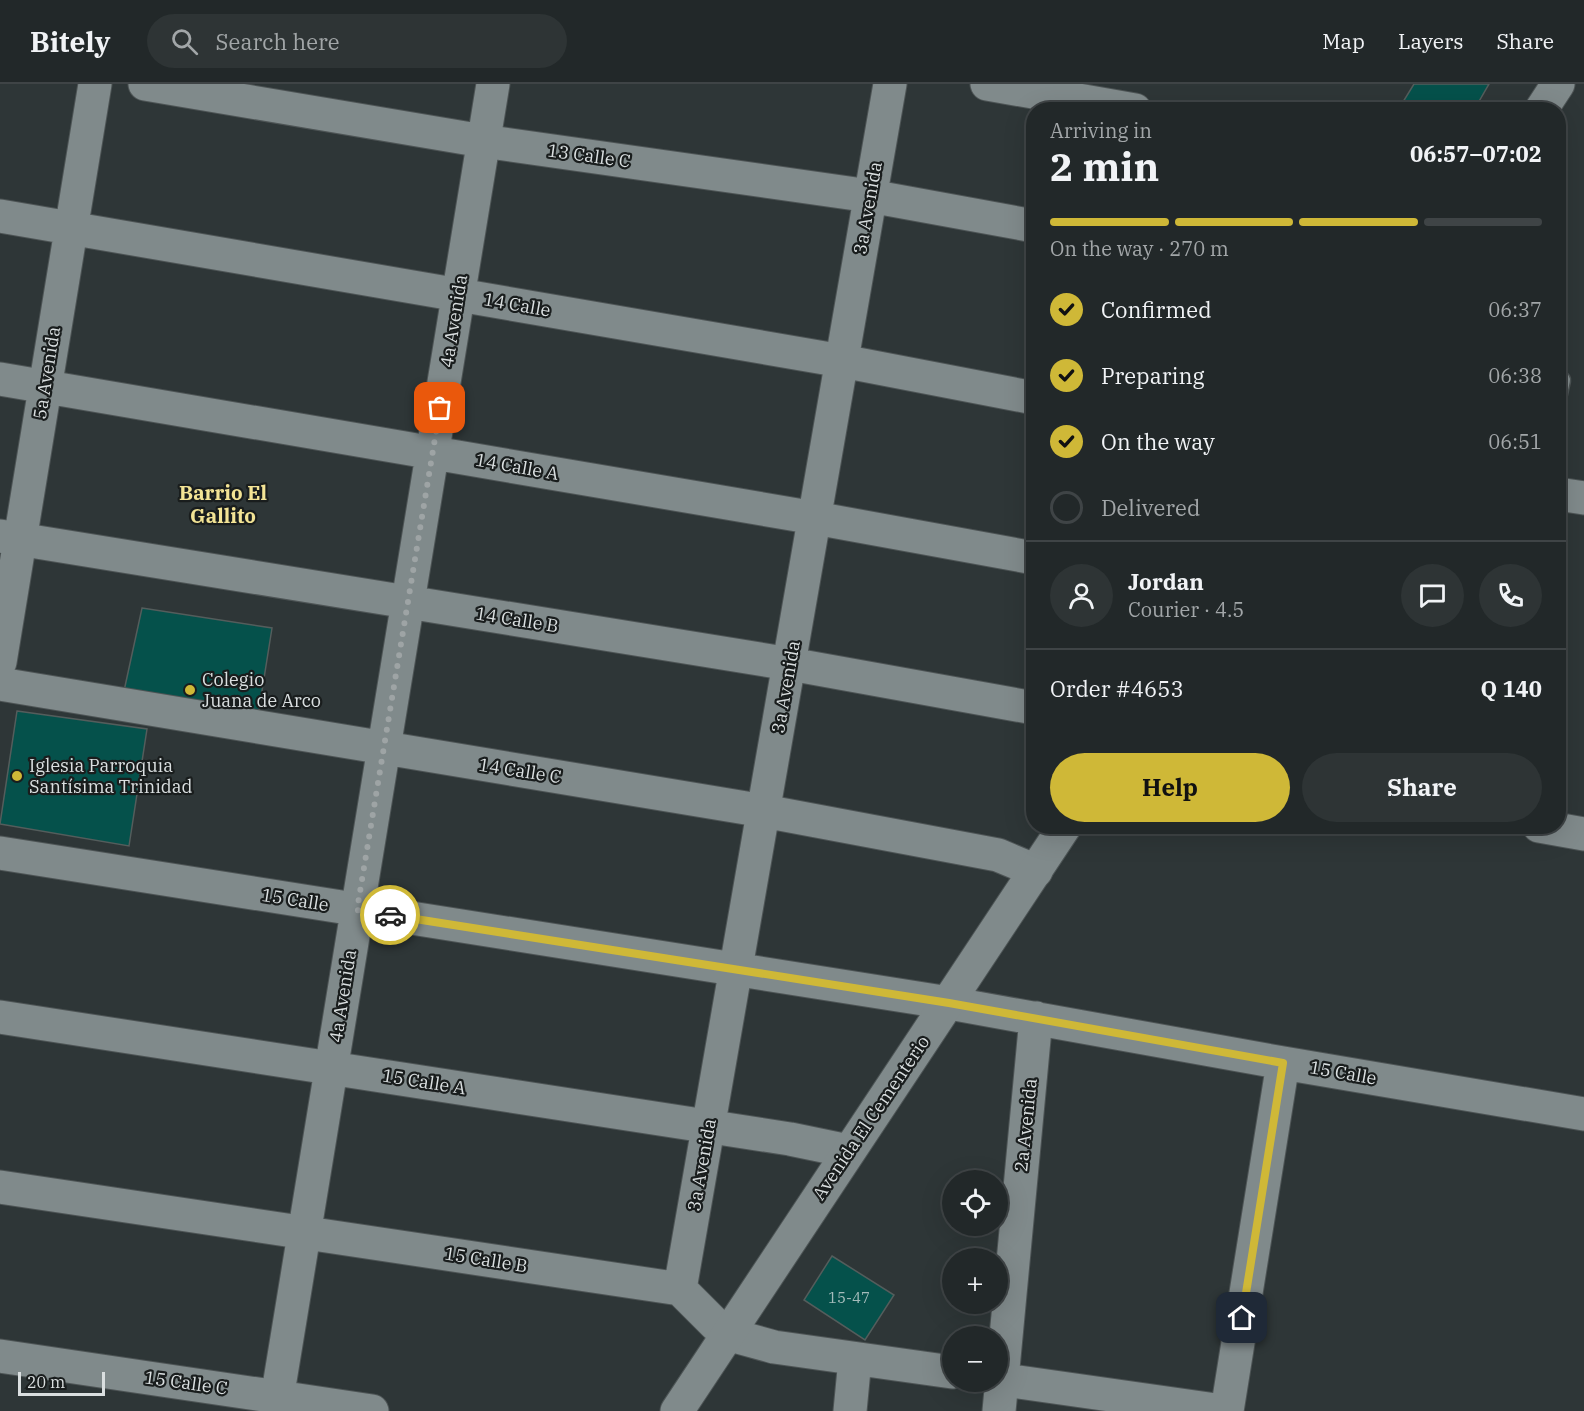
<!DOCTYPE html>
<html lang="en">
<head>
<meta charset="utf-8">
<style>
	body { margin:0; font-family:"IBM Plex Serif",serif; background:#2e3435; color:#f1f3f6; height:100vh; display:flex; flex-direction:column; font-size:22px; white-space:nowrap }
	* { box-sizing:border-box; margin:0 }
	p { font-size:20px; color:#a2a6a8 }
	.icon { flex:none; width:33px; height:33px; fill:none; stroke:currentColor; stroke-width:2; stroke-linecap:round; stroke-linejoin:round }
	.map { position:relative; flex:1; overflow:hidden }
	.drawer { position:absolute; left:1026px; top:18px; width:540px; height:732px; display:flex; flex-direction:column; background:#222829; border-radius:24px; box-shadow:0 6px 24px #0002,0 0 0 2px #3f4446 }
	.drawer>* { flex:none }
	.controls { position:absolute; left:942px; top:1086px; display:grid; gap:12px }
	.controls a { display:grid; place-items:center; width:66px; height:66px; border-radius:50%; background:#222829; box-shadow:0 6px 24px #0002,0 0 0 2px #3f4446; font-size:30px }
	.scale { position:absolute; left:18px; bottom:15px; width:87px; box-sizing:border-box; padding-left:6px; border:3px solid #dadfe0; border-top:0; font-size:16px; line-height:21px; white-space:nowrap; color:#dadfe0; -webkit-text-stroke:4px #191d1d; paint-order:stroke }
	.pin { position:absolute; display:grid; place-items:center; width:51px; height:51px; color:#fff; margin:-26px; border-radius:12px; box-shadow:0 3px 9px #0006 }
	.courier { position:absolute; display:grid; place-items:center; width:60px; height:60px; margin:-30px; border:4px solid #cfb837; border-radius:50%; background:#fff; color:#222; box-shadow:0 2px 8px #0007 }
	.overview em { font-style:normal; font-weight:800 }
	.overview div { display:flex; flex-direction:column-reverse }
	.overview { display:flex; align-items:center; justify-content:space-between; height:102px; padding:0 24px }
	h1 { font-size:39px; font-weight:800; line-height:45px }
	.bar { display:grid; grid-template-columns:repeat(4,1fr); gap:9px 6px; align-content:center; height:72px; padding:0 24px }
	.bar i { height:8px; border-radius:4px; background:#3f4446 }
	.bar .selected { background:#cfb837 }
	.bar p { grid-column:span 4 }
	.line { display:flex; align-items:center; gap:15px; padding:0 24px; border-top:2px solid #3f4446 }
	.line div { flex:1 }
	.round { display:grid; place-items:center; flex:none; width:63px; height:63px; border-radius:32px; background:#2e3435 }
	ol { padding:0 24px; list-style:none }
	li { display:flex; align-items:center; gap:18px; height:66px }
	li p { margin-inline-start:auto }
	li .icon { padding:6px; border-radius:50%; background:#cfb837; color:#111; stroke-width:4 }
	li:last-child { color:#a2a6a8 }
	li i { width:33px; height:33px; border:3px solid #3f4446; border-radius:50% }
	.primary-button { display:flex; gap:12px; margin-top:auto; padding:12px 24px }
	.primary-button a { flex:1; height:69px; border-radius:36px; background:#cfb837; color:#111; font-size:24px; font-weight:800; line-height:69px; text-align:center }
	.primary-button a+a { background:#2e3435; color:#f1f3f6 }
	header { display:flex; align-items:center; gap:36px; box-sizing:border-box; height:84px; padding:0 30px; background:#222829; border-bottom:2px solid #3f4446 }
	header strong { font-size:28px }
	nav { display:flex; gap:33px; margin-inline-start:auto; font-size:21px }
	.search { width:420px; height:54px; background:#2e3435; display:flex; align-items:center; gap:15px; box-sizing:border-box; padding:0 21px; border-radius:33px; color:#a2a6a8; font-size:22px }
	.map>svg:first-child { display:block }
</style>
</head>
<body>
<header>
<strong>Bitely</strong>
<div class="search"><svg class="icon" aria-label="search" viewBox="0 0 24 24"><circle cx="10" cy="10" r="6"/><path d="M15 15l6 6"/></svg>Search here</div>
<nav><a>Map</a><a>Layers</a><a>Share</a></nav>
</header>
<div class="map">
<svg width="1584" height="1327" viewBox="0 0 1584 1327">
	<rect width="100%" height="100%" fill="#2e3637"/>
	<path fill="#05514b" stroke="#545d5c" stroke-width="1.5" d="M1414 0H1489L1474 26H1398Z
		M142 524 272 544 258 632 124 607Z
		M17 627 147 645 129 762 0 740Z
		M832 1172 894 1211 865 1256 804 1216Z"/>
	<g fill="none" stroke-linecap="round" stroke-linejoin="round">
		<g stroke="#4d5455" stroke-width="19">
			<path id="lane" d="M1558 314 1562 296"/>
		</g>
		<g stroke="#4d5455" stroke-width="35">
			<path id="street" d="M145 0 483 57 870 112 1034 142
				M987 0 1135 26
				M0 132 842 277 1034 314
				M0 295 815 434 1034 474
				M1558 410 1584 414
				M0 452 790 580 1034 624
				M0 578 95 0
				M0 600 764 727 998 771 1036 787
				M1539 742 1584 750
				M0 769 949 919 1283 979 1584 1030
				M0 933 790 1055 848 1067
				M0 1103 680 1205 715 1240 727 1250 774 1263 952 1288
				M680 1205 890 0
				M0 1272 372 1327
				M998 1295 1223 1327
				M275 1327 493 0
				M850 1327 855 1275
				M999 1327 1036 934
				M1227 1327 1283 979"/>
		</g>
		<g stroke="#4d5455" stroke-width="35">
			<path id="secondary" d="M1541 26 1558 0
				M677 1327 1065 742"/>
		</g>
		<use href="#lane" stroke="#808a8b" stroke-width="16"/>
		<use href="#street" stroke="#808a8b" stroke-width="33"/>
		<use href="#secondary" stroke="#808a8b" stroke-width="33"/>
	</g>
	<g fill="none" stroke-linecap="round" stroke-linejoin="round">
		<path stroke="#9ea4a5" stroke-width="6" stroke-dasharray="0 10.8" d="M390 831 357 826 440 324"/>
		<path stroke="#cfb837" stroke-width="8" d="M390 831 949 919 1283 979 1242 1234"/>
	</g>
	<g fill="#cfb837" stroke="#191d1d" stroke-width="2">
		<circle cx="190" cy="606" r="6"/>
		<circle cx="17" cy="692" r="6"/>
	</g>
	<g text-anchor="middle" stroke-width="4.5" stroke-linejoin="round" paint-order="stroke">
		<g font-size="15" fill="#a5bcbb">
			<text x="849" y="1219">15-47</text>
		</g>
		<g font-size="18" fill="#dadfe0" stroke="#191d1d">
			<text transform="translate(589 72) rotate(8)" y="6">13 Calle C</text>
			<text transform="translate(868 124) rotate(-80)" y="6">3a Avenida</text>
			<text transform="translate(517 221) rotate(10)" y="6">14 Calle</text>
			<text transform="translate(454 237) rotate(-81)" y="6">4a Avenida</text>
			<text transform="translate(47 289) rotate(-81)" y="6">5a Avenida</text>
			<text transform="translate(517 383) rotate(10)" y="6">14 Calle A</text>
			<text transform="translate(517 536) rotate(9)" y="6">14 Calle B</text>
			<text transform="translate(786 603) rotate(-80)" y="6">3a Avenida</text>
			<text transform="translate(520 687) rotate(9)" y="6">14 Calle C</text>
			<text transform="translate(295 816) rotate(9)" y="6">15 Calle</text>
			<text transform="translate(343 912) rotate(-81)" y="6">4a Avenida</text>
			<text transform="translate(1343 989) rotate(10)" y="6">15 Calle</text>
			<text transform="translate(424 998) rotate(9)" y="6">15 Calle A</text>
			<text transform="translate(871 1034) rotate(-56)" y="6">Avenida El Cementerio</text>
			<text transform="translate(1026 1041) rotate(-84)" y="6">2a Avenida</text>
			<text transform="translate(702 1081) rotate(-80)" y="6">3a Avenida</text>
			<text transform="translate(486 1176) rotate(9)" y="6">15 Calle B</text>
			<text transform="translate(186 1299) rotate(8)" y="6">15 Calle C</text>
		</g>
		<g font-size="18" fill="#dadfe0" stroke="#191d1d" text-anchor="start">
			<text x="202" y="602">Colegio<tspan x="202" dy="21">Juana de Arco</tspan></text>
			<text x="29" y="688">Iglesia Parroquia<tspan x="29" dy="21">Santísima Trinidad</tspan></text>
		</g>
		<g font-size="20" font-weight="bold" fill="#f3e495" stroke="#191d1d">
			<text x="223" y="416">Barrio El<tspan x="223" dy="23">Gallito</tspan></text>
		</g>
	</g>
</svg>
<div class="controls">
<a><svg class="icon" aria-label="locate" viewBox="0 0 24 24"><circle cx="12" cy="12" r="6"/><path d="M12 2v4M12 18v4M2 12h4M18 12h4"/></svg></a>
<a>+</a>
<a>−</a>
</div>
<div class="scale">20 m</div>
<div class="pin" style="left:440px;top:324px;background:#ea580c"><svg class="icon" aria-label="bag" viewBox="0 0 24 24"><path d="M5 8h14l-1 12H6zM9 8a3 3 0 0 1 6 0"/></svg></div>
<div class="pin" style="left:1242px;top:1234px;background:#1f2937"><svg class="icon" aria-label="home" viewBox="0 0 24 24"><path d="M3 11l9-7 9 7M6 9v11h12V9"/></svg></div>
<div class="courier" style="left:390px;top:831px"><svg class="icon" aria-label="car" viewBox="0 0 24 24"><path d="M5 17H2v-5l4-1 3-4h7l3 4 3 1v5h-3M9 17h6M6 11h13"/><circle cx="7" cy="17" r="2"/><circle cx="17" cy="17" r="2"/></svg></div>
<section class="drawer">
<div class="overview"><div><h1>2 min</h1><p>Arriving in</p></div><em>06:57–07:02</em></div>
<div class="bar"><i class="selected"></i><i class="selected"></i><i class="selected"></i><i></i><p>On the way · 270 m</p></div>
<ol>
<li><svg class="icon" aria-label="check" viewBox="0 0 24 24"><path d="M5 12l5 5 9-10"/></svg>Confirmed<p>06:37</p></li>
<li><svg class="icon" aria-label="check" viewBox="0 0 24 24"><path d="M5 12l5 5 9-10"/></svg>Preparing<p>06:38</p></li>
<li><svg class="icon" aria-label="check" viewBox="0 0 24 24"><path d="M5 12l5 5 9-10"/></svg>On the way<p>06:51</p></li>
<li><i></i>Delivered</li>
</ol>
<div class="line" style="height:108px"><a class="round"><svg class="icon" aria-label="person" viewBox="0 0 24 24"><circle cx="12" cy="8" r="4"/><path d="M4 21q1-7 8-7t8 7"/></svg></a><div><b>Jordan</b><p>Courier · 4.5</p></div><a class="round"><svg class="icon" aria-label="chat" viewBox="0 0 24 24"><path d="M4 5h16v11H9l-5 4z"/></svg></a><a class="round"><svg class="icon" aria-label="phone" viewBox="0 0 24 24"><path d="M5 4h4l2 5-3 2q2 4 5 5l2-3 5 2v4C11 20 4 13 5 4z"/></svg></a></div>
<div class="line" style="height:78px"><div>Order #4653</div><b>Q 140</b></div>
<div class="primary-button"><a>Help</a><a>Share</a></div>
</section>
</div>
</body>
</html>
